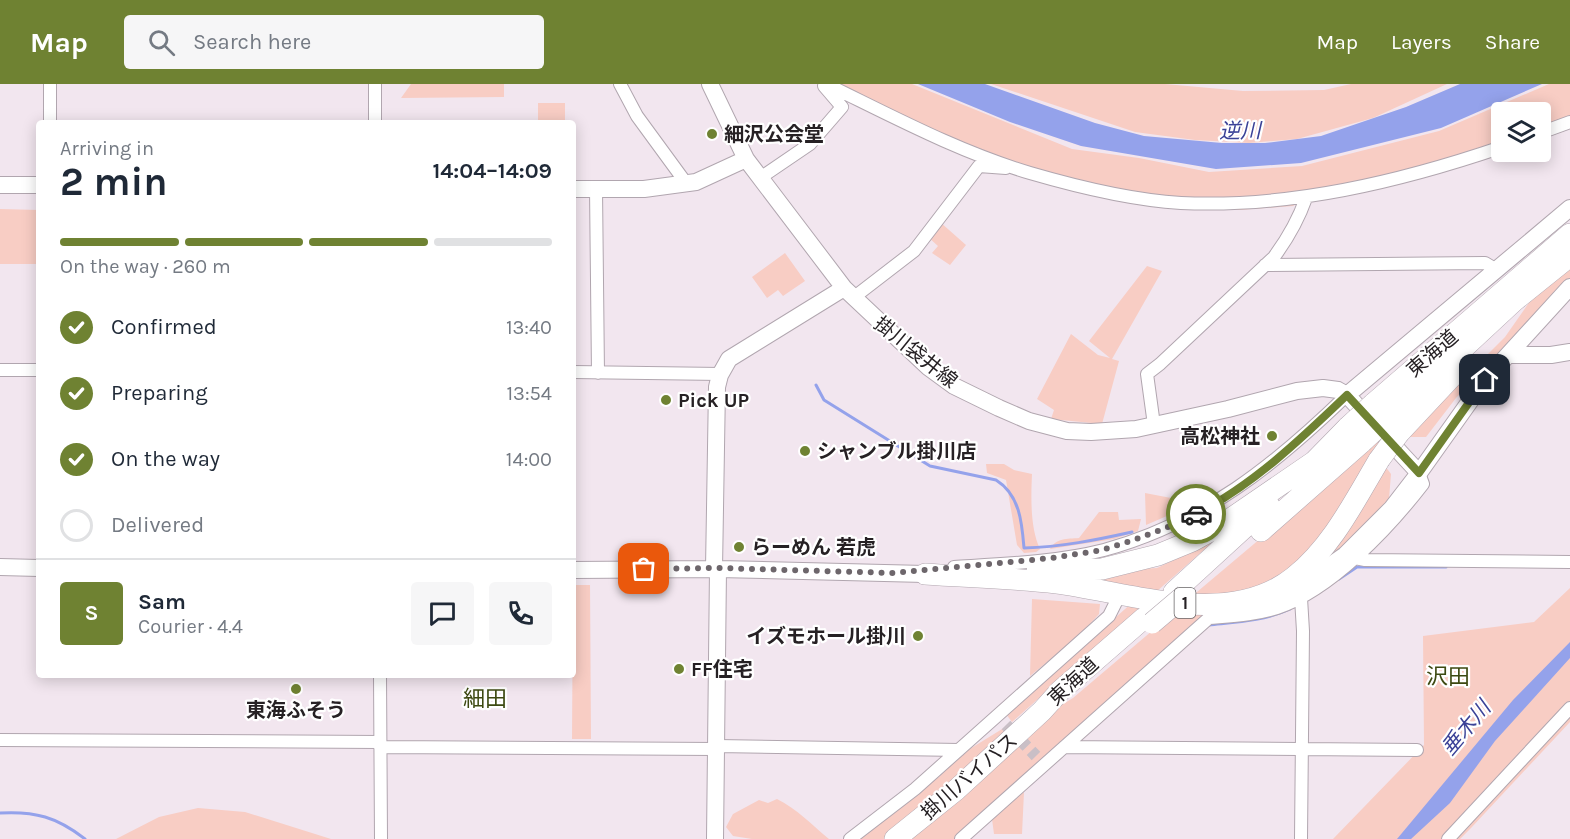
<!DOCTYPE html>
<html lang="en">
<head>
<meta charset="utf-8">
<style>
	body { margin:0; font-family:Karla,"Noto Sans JP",sans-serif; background:#f6f6f7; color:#1f2937; height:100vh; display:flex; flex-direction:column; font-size:22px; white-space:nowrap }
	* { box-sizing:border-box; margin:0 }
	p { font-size:20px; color:#747a83 }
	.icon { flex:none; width:33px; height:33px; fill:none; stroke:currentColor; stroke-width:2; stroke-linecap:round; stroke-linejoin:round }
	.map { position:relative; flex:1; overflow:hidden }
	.side { position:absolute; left:36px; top:36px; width:540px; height:558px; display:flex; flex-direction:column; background:#fff; border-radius:6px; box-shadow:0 3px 15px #0003 }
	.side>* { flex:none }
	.buttons { position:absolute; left:1491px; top:18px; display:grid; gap:12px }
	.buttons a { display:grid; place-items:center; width:60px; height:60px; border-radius:6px; background:#fff; box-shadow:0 3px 15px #0003; font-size:30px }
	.pin { position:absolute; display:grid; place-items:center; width:51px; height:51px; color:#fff; margin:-26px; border-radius:12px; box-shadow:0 3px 9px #0006 }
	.courier { position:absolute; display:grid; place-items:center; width:60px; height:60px; margin:-30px; border:4px solid #6f8232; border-radius:50%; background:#fff; color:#222; box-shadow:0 2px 8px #0007 }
	.overview em { font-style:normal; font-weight:700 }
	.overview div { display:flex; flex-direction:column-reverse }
	.overview { display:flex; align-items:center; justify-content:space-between; height:102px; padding:0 24px }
	h1 { font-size:39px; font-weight:700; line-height:45px }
	.bar { display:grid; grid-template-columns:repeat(4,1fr); gap:9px 6px; align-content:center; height:72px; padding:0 24px }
	.bar i { height:8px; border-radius:4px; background:#e0e1e3 }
	.bar .on { background:#6f8232 }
	.bar p { grid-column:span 4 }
	.line { display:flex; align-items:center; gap:15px; padding:0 24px; border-top:2px solid #e0e1e3 }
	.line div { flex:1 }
	.round { display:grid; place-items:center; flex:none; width:63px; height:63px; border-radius:6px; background:#f6f6f7 }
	ol { padding:0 24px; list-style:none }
	li { display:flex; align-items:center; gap:18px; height:66px }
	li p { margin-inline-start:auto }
	li .icon { padding:6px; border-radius:50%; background:#6f8232; color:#fff; stroke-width:4 }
	li:last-child { color:#747a83 }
	li i { width:33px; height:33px; border:3px solid #e0e1e3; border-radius:50% }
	header { display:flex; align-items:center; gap:36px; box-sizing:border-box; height:84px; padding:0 30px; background:#6f8232; color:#fff }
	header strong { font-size:28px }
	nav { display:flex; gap:33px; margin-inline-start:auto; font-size:21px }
	.search { width:420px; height:54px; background:#f6f6f7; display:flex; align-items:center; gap:15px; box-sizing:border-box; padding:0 21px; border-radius:6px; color:#747a83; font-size:22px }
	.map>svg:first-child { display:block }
</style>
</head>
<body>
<header>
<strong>Map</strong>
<div class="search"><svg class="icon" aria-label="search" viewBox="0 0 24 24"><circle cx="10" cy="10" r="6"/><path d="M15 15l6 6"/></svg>Search here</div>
<nav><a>Map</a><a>Layers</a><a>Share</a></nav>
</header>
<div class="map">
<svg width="1570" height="755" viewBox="0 0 1570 755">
	<rect width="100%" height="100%" fill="#f2e6ef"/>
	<path fill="#f8cdc4" d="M411 0H504V13L401 14Z
		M840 0H912L1072 65 1139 74 1209 88 1302 82 1439 47 1549 0H1570V32L1541 44 1540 28H1502L1501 60 1306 114 1293 122 1240 126 1178 125 1133 119 1023 90Z
		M991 0H1165L1243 7 1324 6 1351 0H1447L1373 34 1297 55 1249 59 1195 56 1135 48Z
		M538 19H565V39H538Z
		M0 125 39 126V180H0Z
		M940 138 966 161 950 181 932 169 938 162 928 153Z
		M785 169 805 197 783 212 778 206 767 214 752 193Z
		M1570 181V196L1456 314 1426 353H1405L1505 253 1535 210Z
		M1147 182 1162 187 1112 275 1119 277 1102 340 1051 335 1054 326 1037 315 1071 250 1098 271 1110 274 1089 257Z
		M1457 283 1307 474 1243 512 1191 513 1362 369Z
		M986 380H1004L1014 386 1032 390C1031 413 1030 444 1040 465L1036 468 1024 469 1017 461 1006 396 987 389Z
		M1385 382 1391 390 1389 415 1345 464 1323 477Z
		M1145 409 1197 419 1146 441Z
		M1099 428H1118L1119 436 1141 435 1138 447 1114 455 1050 465C1056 454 1067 455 1079 454Z
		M1214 457 1156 508 1031 492 1157 484Z
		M573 501H590L591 655H572Z
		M1570 504V638L1471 744 1460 755H1333L1424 661 1423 552 1534 538Z
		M1032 515 1100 520 1099 530 1080 551 1030 592Z
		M1133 518 1139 522 1137 527 1012 638 1006 630Z
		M1179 524 1207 531 955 755H860L940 692 960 671 1007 642 1047 630 1073 614Z
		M1024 708 1022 750H994L992 735Z
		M777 715C797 725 812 741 829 755H752L733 752 726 743 733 730 759 716 768 719Z
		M198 724 245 728 331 755H116L159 733Z"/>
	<path fill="#94a2eb" d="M918 0H985L1095 39 1144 52 1222 59H1265L1321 52 1406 23 1460 0H1542L1441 44 1301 79 1216 85 1081 62 1010 38Z
		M1570 558V574L1495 657 1450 719 1411 755H1397L1513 616Z"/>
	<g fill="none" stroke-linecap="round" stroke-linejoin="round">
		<path stroke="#94a2eb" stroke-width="3" d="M816 301 824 316 930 382 996 396C1020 411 1022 439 1024 464 1061 463 1096 456 1132 448
			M1339 495 1357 483H1446
			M1209 541C1237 538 1264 537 1290 525
			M0 729C35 727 57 733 85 755"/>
		<path stroke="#c9bfc6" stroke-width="12" stroke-dasharray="12 6" stroke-linecap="butt" d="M1006 641 1036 672"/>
		<g stroke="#b1a6af" stroke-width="14">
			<path id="street" d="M50 0V39
				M375 0V39
				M620 0 637 32 686 99
				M826 0C892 32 959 68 1030 89 1078 103 1131 116 1181 119 1290 124 1399 98 1502 63
				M1540 49 1570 38
				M760 94 810 60 842 23 824 2
				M596 105 598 289
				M1265 181 1485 179 1495 185
				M853 214 914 167 979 82 1006 84
				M0 286H39
				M573 288 721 290
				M1154 341 1147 290 1160 280 1274 173C1288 154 1298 137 1306 114
				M1355 474 1365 476 1570 478
				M954 483C1002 480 1057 478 1104 466 1203 439 1275 381 1347 311
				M380 591 381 755
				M0 656 380 658
				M717 662 959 666
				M380 663 716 665
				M1064 663 1417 666
				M850 755 915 705 1109 532 1120 510
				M961 755 1209 534C1232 532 1255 531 1277 524 1331 506 1389 444 1423 400L1419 389
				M1301 755 1303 547 1301 514
				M1448 755 1570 624"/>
		</g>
		<g stroke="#b1a6af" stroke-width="18">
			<path id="secondary" d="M710 0 746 75 844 204 928 283 954 302 999 324 1029 337 1067 347 1091 348 1136 345 1228 325 1297 307 1323 304 1338 306 1347 311 1419 389
				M0 101H39
				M573 105H644L696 98 746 75
				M1508 271H1551L1570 268
				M1347 311 1570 124
				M0 483 39 484
				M714 485 717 303 720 291 729 275 844 204
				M573 486 718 485 925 490
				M1260 517 1286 512 1345 471 1392 424 1419 389 1485 296 1570 203
				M715 755 718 485"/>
		</g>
		<g stroke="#b1a6af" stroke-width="22">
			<path id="highway" d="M1373 320 1570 150
				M1387 335 1514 217 1570 172
				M1399 349 1458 286
				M1305 387 1348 343
				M1261 447 1362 358
				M1037 487 1102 485 1158 471 1192 457 1223 440 1315 377
				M925 490C969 493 1013 494 1057 499 1131 509 1230 545 1294 493 1332 463 1355 416 1379 376
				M1174 508 1269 421
				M895 755 956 706 1042 627 1060 607 1144 534"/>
		</g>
		<use href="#street" stroke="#fff" stroke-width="12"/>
		<use href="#secondary" stroke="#fff" stroke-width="16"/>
		<use href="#highway" stroke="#fff" stroke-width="21"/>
		<g stroke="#b1a6af" stroke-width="22" stroke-linecap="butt">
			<path id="highway-bridge" d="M1348 343 1373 320
				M1362 358 1387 335
				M1379 376 1399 349
				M1152 539 1185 511"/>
		</g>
		<use href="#highway-bridge" stroke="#fff" stroke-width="21"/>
	</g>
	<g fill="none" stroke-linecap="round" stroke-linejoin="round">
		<path stroke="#6d666b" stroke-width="6" stroke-dasharray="0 10.8" d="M644 485 718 484 893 489 1052 474 1102 466 1131 457 1166 444 1196 430"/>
		<path stroke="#6f8232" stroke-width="8" d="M1196 430C1253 401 1301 355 1347 311L1419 389 1485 296"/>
	</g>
	<g fill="#6f8232" stroke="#fff" stroke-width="2">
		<circle cx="712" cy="50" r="6"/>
		<circle cx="666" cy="316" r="6"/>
		<circle cx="1272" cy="352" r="6"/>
		<circle cx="805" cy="367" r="6"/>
		<circle cx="739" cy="463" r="6"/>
		<circle cx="918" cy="552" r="6"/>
		<circle cx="679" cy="585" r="6"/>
		<circle cx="296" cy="605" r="6"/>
	</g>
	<g text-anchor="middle" stroke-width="4.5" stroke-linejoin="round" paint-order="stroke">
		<rect fill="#fff" stroke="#676466" stroke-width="1.5" x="1174.5" y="504" width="21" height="30" rx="4.5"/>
		<g font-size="18" font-weight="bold" fill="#262124">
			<text x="1185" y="525">1</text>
		</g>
		<g font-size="20" font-weight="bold" fill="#262124" stroke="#fff" text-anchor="start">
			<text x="724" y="57">細沢公会堂</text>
			<text x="678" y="323">Pick UP</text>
			<text x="1260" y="359" text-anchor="end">高松神社</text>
			<text x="817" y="374">シャンブル掛川店</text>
			<text x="751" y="470">らーめん 若虎</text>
			<text x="906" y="559" text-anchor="end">イズモホール掛川</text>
			<text x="691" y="592">FF住宅</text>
			<text x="296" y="633" text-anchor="middle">東海ふそう</text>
		</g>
		<g font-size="20" fill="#262124" stroke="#fff">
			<text transform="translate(916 268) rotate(39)" y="7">掛川袋井線</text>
			<text transform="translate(1432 269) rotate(-41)" y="7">東海道</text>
			<text transform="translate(1073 597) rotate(-43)" y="7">東海道</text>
			<text transform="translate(969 692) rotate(-41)" y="7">掛川バイパス</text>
		</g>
		<g font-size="21" font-style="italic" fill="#3b4297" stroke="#fff">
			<text transform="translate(1240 47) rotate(-1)" y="7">逆川</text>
			<text transform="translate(1466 644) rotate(-50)" y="7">垂木川</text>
		</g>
		<g font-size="22" fill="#3d4911" stroke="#fff">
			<text x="1448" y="600">沢田</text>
			<text x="485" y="622">細田</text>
		</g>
	</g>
</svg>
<div class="buttons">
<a><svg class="icon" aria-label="layers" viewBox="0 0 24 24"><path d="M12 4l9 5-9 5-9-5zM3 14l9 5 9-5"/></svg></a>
</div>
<div class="pin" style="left:644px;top:485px;background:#ea580c"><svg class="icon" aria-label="bag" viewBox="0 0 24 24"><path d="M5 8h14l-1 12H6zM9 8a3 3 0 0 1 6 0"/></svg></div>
<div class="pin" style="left:1485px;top:296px;background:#1f2937"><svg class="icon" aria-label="home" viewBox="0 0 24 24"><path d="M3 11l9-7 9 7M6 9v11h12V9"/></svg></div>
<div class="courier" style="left:1196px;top:430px"><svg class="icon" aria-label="car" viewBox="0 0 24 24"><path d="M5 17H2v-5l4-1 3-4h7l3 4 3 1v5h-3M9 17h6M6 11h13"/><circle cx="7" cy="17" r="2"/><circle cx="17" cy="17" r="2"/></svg></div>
<section class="side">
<div class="overview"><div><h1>2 min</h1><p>Arriving in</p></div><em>14:04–14:09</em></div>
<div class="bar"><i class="on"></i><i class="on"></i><i class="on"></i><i></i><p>On the way · 260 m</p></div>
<ol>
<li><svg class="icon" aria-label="check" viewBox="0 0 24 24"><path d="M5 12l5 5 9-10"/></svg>Confirmed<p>13:40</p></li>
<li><svg class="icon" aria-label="check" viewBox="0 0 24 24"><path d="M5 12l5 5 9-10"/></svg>Preparing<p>13:54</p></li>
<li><svg class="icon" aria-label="check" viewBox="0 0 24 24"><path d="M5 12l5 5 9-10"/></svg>On the way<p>14:00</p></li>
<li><i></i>Delivered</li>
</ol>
<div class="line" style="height:108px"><b class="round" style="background:#6f8232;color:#fff">S</b><div><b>Sam</b><p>Courier · 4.4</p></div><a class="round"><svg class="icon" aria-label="chat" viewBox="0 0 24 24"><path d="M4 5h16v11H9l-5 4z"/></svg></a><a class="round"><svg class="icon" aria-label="phone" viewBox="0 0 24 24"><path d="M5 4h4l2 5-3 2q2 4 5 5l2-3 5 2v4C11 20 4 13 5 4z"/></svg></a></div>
</section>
</div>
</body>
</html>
